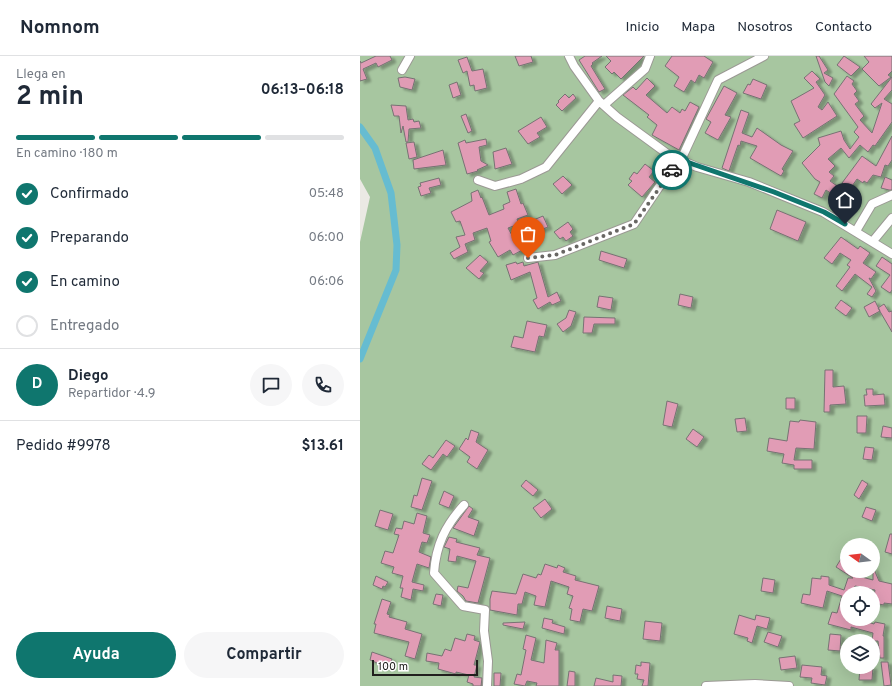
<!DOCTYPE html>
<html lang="es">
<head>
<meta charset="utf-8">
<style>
	body { margin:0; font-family:Overpass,sans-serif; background:#f6f6f7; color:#1f2937; height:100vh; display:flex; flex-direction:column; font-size:15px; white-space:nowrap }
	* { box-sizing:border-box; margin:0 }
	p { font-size:13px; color:#747a83 }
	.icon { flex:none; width:22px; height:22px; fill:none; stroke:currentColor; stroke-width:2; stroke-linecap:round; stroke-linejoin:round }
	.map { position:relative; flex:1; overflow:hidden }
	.sheet { display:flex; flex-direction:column; background:#fff; width:360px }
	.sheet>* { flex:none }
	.needle { width:26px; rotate:285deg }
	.tools { position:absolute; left:480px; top:482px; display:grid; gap:8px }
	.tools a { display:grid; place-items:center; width:40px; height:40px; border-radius:50%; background:#fff; box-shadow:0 4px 16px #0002; font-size:20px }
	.scale { position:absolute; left:12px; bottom:10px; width:106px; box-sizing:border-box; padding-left:4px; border:2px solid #21201e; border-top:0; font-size:11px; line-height:14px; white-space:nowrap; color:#21201e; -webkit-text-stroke:3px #fff; paint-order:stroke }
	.pin { position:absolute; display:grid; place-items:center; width:34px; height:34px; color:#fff; margin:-41px -17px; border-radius:50% 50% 50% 0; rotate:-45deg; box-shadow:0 0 4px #0007 }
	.pin .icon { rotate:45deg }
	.courier { position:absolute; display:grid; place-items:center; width:40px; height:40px; margin:-20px; border:3px solid #0f766e; border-radius:50%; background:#fff; color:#222; box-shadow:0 1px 5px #0007 }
	.headline em { font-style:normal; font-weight:700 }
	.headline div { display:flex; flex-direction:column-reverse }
	.headline { display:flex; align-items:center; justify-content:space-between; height:68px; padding:0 16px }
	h1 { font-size:26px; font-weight:700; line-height:30px }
	.bar { display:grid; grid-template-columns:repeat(4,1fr); gap:6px 4px; align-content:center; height:48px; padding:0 16px }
	.bar i { height:5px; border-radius:3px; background:#e0e1e3 }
	.bar .current { background:#0f766e }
	.bar p { grid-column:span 4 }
	.line { display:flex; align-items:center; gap:10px; padding:0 16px; border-top:1px solid #e0e1e3 }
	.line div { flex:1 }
	.round { display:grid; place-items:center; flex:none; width:42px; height:42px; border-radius:21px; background:#f6f6f7 }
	ol { padding:0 16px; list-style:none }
	li { display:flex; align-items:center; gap:12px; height:44px }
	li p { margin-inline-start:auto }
	li .icon { padding:4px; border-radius:50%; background:#0f766e; color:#fff; stroke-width:4 }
	li:last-child { color:#747a83 }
	li i { width:22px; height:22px; border:2px solid #e0e1e3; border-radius:50% }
	.cta { display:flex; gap:8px; margin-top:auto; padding:8px 16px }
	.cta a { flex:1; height:46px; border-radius:24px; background:#0f766e; color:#fff; font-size:16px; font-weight:700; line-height:46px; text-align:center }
	.cta a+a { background:#f6f6f7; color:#1f2937 }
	header { display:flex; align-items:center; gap:24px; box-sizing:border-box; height:56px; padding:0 20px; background:#fff; border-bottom:1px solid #e0e1e3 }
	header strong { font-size:19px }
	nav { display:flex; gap:22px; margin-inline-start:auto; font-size:14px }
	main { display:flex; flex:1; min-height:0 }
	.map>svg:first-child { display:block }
</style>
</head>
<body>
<header>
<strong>Nomnom</strong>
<nav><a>Inicio</a><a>Mapa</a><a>Nosotros</a><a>Contacto</a></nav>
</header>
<main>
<section class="sheet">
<div class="headline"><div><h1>2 min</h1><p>Llega en</p></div><em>06:13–06:18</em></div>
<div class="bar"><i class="current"></i><i class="current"></i><i class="current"></i><i></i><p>En camino · 180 m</p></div>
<ol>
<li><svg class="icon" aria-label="check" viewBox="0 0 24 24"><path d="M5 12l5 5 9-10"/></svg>Confirmado<p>05:48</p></li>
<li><svg class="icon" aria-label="check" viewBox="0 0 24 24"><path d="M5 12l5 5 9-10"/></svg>Preparando<p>06:00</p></li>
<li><svg class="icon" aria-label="check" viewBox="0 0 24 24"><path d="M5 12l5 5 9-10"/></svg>En camino<p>06:06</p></li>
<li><i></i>Entregado</li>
</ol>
<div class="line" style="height:72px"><b class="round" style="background:#0f766e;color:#fff">D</b><div><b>Diego</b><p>Repartidor · 4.9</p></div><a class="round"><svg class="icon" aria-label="chat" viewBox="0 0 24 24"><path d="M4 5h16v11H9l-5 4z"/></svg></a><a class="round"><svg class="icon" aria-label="phone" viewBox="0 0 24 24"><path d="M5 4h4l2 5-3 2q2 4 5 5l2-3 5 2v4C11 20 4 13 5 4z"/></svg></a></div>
<div class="line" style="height:52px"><div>Pedido #9978</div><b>$13.61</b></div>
<div class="cta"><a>Ayuda</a><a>Compartir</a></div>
</section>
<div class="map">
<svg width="532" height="630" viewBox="0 0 532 630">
	<defs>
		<filter id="shadow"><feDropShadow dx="4" dy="2.5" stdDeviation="1" flood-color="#0004"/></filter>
	</defs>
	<rect width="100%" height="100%" fill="#ebe9e4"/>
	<path fill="#a7c6a0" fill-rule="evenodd" d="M0 0H532V630H0V186L10 141 0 123ZM487 489H513V515H487ZM487 537H513V563H487ZM487 585H513V611H487Z"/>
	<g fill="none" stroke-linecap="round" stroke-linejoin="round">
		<path stroke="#66bcd1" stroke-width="7" d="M0 71 15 92 31 137 37 189 36 214 0 303"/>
	</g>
	<path fill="#e19cb5" stroke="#777273" filter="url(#shadow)" d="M16 0H30L32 4 18 11 16 7 3 13 7 23 0 25V5L1 7Z
		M155 0H171L173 6 159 10Z
		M225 0H242L232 7 233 8 231 10 245 33 239 36 219 4Z
		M246 0H284L261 23 254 16 252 18 245 11 251 5Z
		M312 0H344L353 6 344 22 339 19 335 27 331 24 324 36 314 30 319 21 305 10Z
		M456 0H459L468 14 464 17 473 22 469 30 465 26Z
		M484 0 500 11 491 20 477 9Z
		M504 0H532V15L528 19 531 21 519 30 502 13 509 6Z
		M107 1 112 15 123 13 127 32 115 35 114 29 110 30 107 15 103 17 98 4Z
		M452 15 460 23 456 26 465 39 458 51 462 54 468 46 477 60 443 82 434 68 440 65 431 45 454 32 444 22Z
		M487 20 494 25 492 28 497 35 494 38 499 45 495 48 504 60 500 64 512 77 522 47 515 52 511 48 532 21V34L524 43 532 48V66L515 90 513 89 508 96 500 89 489 102 481 92 468 103 475 110 469 116 474 120 470 125 480 132 475 140 466 134 462 142 454 138 460 126 455 123 442 107 460 89 458 82 481 75 484 84 490 93 499 81 494 76 498 71 474 38Z
		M45 21 55 23 52 34 40 31 38 22Z
		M287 22 295 30 286 39 307 57 312 51 320 57 322 53 325 55 330 46 339 51 319 94 292 79 297 69 287 61 289 59 263 39 273 31 276 34Z
		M393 23 407 29 401 43 383 37 388 28 390 29Z
		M97 26 101 39 93 42 89 29Z
		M364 30 377 37 365 59 371 61 358 84 345 77 351 66 346 63Z
		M205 38 209 42 213 38 216 42 202 55 196 49 199 46 198 45Z
		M31 49 46 50 48 64 53 63 54 66 59 65 61 72 49 73 48 86H46L43 70 41 77 39 60H34Z
		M381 54 389 57 382 77 392 81 397 72 421 89 433 95 422 113 424 115 421 120 390 102 397 90 381 85 380 90 378 89 369 115 362 112Z
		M106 58 112 75 108 77 101 60Z
		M181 61 187 71 177 77 180 81 168 88 158 75Z
		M532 80V104L528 110 525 109 521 121 513 119 507 127 504 125 503 127 497 123 490 133 482 127 502 100 516 110Z
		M126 83 127 89 119 91 121 105 128 109 117 114 118 115 107 118 98 87 105 84 106 87Z
		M54 86 57 101 49 103 46 87Z
		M146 92 152 108 135 113 133 96Z
		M83 94 86 109 54 113 53 104Z
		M285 108 294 115 289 121 295 126 282 141 268 129 272 125 269 123 274 116 277 118Z
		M203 120 212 129 202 138 193 128Z
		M525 121 532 124V134H529L521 132Z
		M79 122 81 129 69 132 71 137 61 140 58 131 61 130 60 127Z
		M156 133 161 148 163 147 168 159 157 163 159 168 148 172 154 183 157 182 160 185 162 184 166 192 153 199 150 194 138 201 129 186 131 185 127 172 113 177 115 184 105 188 108 196 94 203 90 197 100 191 96 181 105 179 100 165 96 166 91 156 112 145 111 137 118 134 121 142 122 141 129 159 144 153 143 149 150 146 147 136Z
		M417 154 446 166 438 185 410 173Z
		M183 160 188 171 175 176 171 165Z
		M208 166 213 173 210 176 213 180 206 185 203 181 200 183 194 176Z
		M481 181 498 193 500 190 510 197 503 207 516 216 511 223 509 222 516 235 512 241 507 238 512 231 495 218 482 235 476 230 490 211 487 209 491 204 480 197 472 208 464 202Z
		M241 195 267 203 264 212 239 204Z
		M120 199 128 206 120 215 124 217 119 223 106 212Z
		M522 201 532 208V234L530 237 521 231 530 219 516 210Z
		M156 206 157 208 163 206 164 210 178 206 188 241 197 236 201 245 192 249 190 246 178 253 173 244 177 242 170 216 151 224 146 209Z
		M320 238 333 241 331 252 318 249Z
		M239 240 253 242 251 254 237 251Z
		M481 244 492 252 486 260 475 252Z
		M515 245 520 255 509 261 504 251Z
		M524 248 529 256 532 255V276L518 252Z
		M209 254 216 256 211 270 203 276 197 268 206 262Z
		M224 261 255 262V268H234L232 277H223Z
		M167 265 187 269 184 281 179 280 175 296 151 291 154 280 163 282Z
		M465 314H473V331L484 330 486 348 470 349V356H464Z
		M506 333H513V339L524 338 525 349 505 350 504 339H507Z
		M426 342H435V353H426Z
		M307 345 318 348 312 371 303 369Z
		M497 360H507L506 377H497Z
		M385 362 387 375 377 376 375 363Z
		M440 364 456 366 454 393 436 392 434 404H452V413H434V409L422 407 424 398 407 395 409 382 427 385 430 365 439 366Z
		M523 370 532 372V382L521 381Z
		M333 373 344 381 337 391 326 383Z
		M111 374 119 377 116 386 128 394 117 413 107 406 110 401 99 393 106 382 108 384Z
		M86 384 95 390 87 401 83 398 71 414 62 408 69 399 73 402Z
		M505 391 514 392 512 404 503 403Z
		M62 422 72 425 62 454 51 451 54 439 57 440Z
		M166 424 178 434 173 440 161 430Z
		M502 424 508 428 499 443 494 439Z
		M84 435 94 440 89 452 79 448Z
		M185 443 192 453 181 462 173 452Z
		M109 450 113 453 108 461 119 465 114 480 93 472Z
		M506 451 516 454 512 465 502 461Z
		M20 454 33 458 28 474 15 470Z
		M57 457 67 460 63 477 70 479 67 487 62 486 59 496 71 501 69 512 57 508 52 526 64 529 63 535 53 533 51 544 41 541 43 532H40L43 520 32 517 34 511 21 507 25 495 33 497 39 479 34 478 36 472 42 473 44 465 54 468Z
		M530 478H532V498L525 496Z
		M89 481 97 483 96 486 120 492 117 499 130 502 118 547 106 545 103 540 97 535 98 530 108 532 116 505 97 500 96 506 88 505 90 493 84 491Z
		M487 493V515H501L498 520 513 524V511L519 525 532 528V548L524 547V549L513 547 515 534 495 530 493 537H487V548L484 559 487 560V563H498L514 568 515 566 525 568 523 580H524V602H520L518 585H512L513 577 491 571V574L468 568 472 556 477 557 482 540 467 535 463 552 441 547 443 538 450 539 452 522 461 523V520L469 521V529L484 534 488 522H493L476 511Z
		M185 508 197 512 198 509 205 512 203 516 216 520 215 524 239 530 232 555 223 553 220 566 210 564 212 553 209 552 213 540 207 538 209 531 191 525 185 551 174 549 176 540 165 536 162 548H158L157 559 130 554V543L132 535 156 538 163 518 176 522 178 518 181 519Z
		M16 520 28 526 25 531 23 530 22 533 13 529Z
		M403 522 415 524 413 537 401 535Z
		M76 538 83 539 81 550 73 548Z
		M22 543 31 546 27 558 30 559 29 561 47 566 45 573 62 578 55 603 45 600 49 586 14 577 16 568H14Z
		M247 550 262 553 260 565 245 562Z
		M379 559 395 564 396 559 410 562 407 573 397 570 392 587 387 585 388 582 374 578Z
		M184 562 193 564 192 567 205 571 204 578 182 572Z
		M285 565 302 567 300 585 283 583Z
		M165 566 163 573 143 569V567Z
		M408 576 422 580 418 591 404 586Z
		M107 578 115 580 114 584 120 586 114 609H117L114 621 122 622 121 630H113V628L107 626 109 619 96 616V618L78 613 79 607 66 605 67 597 82 600 85 593 91 595 95 582 105 585Z
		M470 578 481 579 480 595 468 594Z
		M166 579 176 582 171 604 184 607 186 584 197 587 195 594H199V630H176L177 627 167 625 165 630 154 628 157 618 161 619 166 594 163 593Z
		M12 596 32 603 29 612 10 604Z
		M435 600 437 612 421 614 419 602Z
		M281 606 290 607 288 630H282L284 624 277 623 278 618H275L276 609 281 610Z
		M521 606H528L531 629 524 630Z
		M442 609 462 611 461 619 467 620 465 629 451 627 452 622 440 621Z
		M500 611H513L512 624H499Z
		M209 615 215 616V630H207Z
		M134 617H141L140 630H134Z
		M253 619 262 620 261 630H234L236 622 253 626Z"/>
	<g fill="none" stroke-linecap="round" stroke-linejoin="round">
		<g stroke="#9b9994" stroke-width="10">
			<path id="minor" d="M209 0 214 10 239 45 257 61 309 99 337 111 389 126 463 156 532 198
				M42 14 50 0
				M244 49 285 13 290 0
				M118 124 135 130 161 123 186 111 239 45
				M496 175 512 148 532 139
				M513 185 532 162
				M168 202 195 199 274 168 299 131 321 104 358 24 404 0
				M104 449C85 470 76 489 74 517L103 550 125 554 124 575 128 605 127 630
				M346 630 395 628 429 630"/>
		</g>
		<use href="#minor" stroke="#fff" stroke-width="8"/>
	</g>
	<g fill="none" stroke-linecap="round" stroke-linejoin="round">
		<path stroke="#686663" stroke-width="4" stroke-dasharray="0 7.2" d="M168 202 195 199 274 168 312 114"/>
		<path stroke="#0f766e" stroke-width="5" d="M312 114 321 104 414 136 464 156 485 168"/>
	</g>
</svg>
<div class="tools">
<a><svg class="needle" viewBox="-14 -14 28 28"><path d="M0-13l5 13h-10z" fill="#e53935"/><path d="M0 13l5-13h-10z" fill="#747a83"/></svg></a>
<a><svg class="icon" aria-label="locate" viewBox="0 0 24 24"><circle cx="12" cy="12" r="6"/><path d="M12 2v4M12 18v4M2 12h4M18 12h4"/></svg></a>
<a><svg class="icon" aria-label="layers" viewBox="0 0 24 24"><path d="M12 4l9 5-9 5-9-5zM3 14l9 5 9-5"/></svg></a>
</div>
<div class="scale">100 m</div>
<div class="pin" style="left:168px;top:202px;background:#ea580c"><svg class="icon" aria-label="bag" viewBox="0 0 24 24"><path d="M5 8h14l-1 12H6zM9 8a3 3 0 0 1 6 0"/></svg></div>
<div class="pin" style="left:485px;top:168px;background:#1f2937"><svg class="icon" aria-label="home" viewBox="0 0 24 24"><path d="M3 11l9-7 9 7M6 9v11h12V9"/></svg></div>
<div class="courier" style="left:312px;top:114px"><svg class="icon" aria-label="car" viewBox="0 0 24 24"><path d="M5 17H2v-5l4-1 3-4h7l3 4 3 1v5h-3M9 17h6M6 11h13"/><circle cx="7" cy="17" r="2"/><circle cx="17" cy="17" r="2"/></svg></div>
</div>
</main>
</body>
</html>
